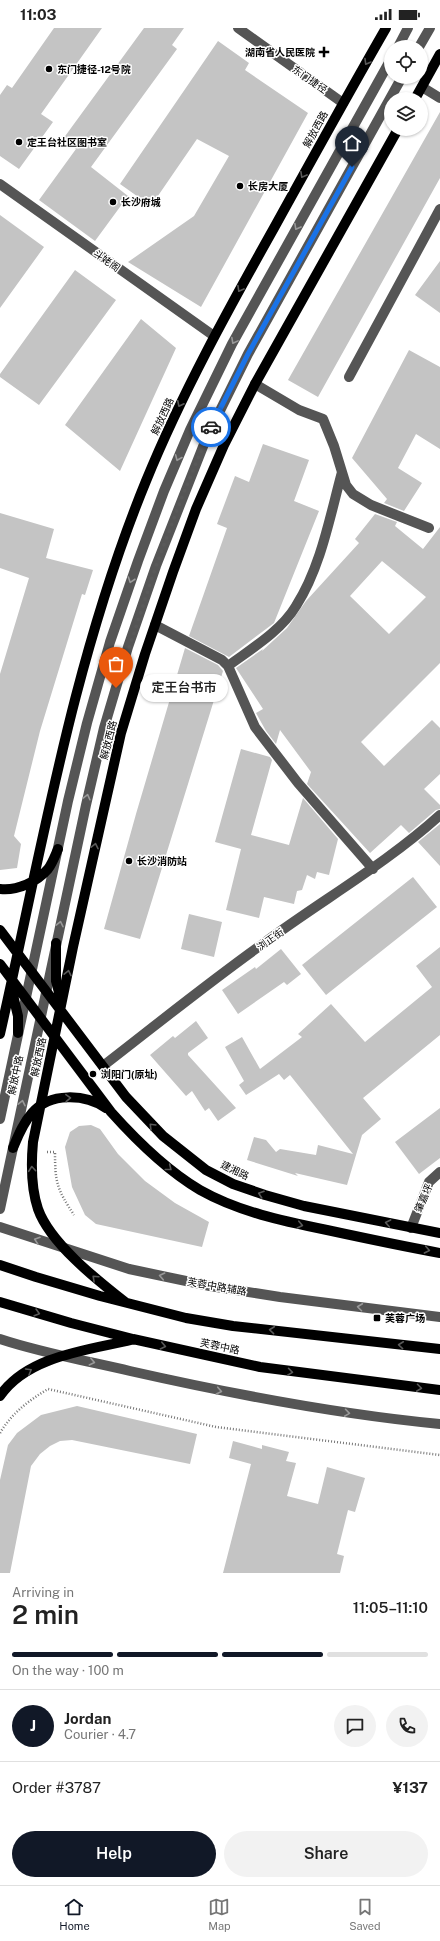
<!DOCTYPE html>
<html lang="en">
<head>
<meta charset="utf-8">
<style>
	body { margin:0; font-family:"Public Sans","Noto Sans SC",sans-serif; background:#f2f2f2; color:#222; height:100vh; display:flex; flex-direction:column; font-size:15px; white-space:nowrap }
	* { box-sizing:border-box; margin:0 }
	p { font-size:13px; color:#767676 }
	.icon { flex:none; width:22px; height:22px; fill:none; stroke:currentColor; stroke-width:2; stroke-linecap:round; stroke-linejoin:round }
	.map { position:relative; height:1545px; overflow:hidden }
	.side { display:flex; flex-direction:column; background:#fff; flex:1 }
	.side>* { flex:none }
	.fabs { position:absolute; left:384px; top:12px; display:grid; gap:8px }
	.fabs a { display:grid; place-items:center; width:44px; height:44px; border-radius:50%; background:#fff; box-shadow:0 1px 3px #0004; font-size:20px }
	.pin { position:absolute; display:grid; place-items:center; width:34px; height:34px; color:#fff; margin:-41px -17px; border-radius:50% 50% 50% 0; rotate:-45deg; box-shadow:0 0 4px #0007 }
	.pin .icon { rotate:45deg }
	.courier { position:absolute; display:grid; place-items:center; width:40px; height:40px; margin:-20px; border:3px solid #1a73e8; border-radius:50%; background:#fff; color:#222; box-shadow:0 1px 5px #0007 }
	.bubble { position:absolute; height:28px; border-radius:14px; background:#fff; box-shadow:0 1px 3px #0004; font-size:13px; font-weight:600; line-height:28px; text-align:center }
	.headline em { font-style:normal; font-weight:600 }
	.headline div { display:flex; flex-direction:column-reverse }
	.headline { display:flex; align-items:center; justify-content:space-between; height:68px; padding:0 12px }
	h1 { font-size:26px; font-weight:600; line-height:30px }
	.bar { display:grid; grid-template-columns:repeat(4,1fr); gap:6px 4px; align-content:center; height:48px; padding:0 12px }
	.bar i { height:5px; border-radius:3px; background:#e0e0e0 }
	.bar .active { background:#111827 }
	.bar p { grid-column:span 4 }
	.line { display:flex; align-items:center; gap:10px; padding:0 12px; border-top:1px solid #e0e0e0 }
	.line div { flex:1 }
	.round { display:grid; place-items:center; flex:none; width:42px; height:42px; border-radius:21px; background:#f2f2f2 }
	.cta { display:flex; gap:8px; margin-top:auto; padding:8px 12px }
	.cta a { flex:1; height:46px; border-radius:24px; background:#111827; color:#fff; font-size:16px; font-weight:600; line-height:46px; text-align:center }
	.cta a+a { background:#f2f2f2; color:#222 }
	.status { display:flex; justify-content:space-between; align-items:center; height:28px; padding:0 20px; background:#fff; direction:ltr }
	.status svg { height:11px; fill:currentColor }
	.dock { display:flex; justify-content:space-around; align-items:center; height:56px; border-top:1px solid #e0e0e0; background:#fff; font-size:11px; color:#767676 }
	.dock a { display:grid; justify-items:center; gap:2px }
	.dock .active { color:#111827 }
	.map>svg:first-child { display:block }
</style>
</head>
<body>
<div class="status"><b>11:03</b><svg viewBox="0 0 49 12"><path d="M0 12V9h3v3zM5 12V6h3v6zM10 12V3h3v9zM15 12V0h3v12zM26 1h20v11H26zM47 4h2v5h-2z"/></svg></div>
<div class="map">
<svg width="440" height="1545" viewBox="0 0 440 1545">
	<rect width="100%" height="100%" fill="#fff"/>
	<path fill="#c4c4c4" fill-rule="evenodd" d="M54 0H102L41 86 53 94 19 141 0 128V67L7 57 12 60Z
		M144 0H184L172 17 177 21 91 139 128 168 95 213 39 172 76 121 63 111Z
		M218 13 249 35 245 42 308 85 201 279 128 234 194 188 229 128 197 111 151 178 120 156Z
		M440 84V150L318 369 288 352Z
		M0 187 44 219 0 280Z
		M440 233V285L415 267Z
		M75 242 116 272 39 377 0 349V346Z
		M141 291 176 320 120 443 65 397Z
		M409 322 440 339V421L416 406 398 440 422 455 404 483 384 475 387 471 352 430Z
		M263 416 309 432 294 473 319 483 274 595 229 629 189 608 227 500 217 496 235 448 249 454Z
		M0 485 54 501 46 530 93 542 85 567 82 566 40 703 14 808 21 816 17 840 0 842V646L29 550 0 540Z
		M375 486 397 494 395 498 423 521 440 499V635L361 714 384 738 432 692 440 700V746L424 761 440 777V781L436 782 409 805 401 797 370 825 307 756 311 744 280 702 276 716 266 703 256 685 263 681 236 640 263 621 262 623 287 600 306 573 359 515 355 511ZM382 533 426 569 389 606 350 568Z
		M185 620 218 637 223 643 140 911 104 901 136 786Z
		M241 721 270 729 272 732 251 807 289 817 303 770 338 811 329 847 317 844 315 851 307 847 302 862 297 863 294 876 264 869 259 890 226 882 241 821 215 814Z
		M440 796V838L418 814Z
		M413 849 437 879 326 967 302 937Z
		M189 886 222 894 214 929 181 921Z
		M440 919V1007L363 1070 381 1091 362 1107 347 1157 295 1145 298 1148 247 1132 254 1109 266 1112 276 1124 280 1121 316 1127 318 1117 353 1126 290 1047 284 1052 279 1046 246 1067 239 1057 244 1053 225 1019 242 1009 260 1041 302 1009 298 1006 331 976 365 1014 432 959 416 938Z
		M281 921 301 946 287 957 284 954 238 986 222 962 255 939 256 941Z
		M196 993 208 1010 188 1025V1027L236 1080 218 1093 209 1080 205 1083 192 1063 186 1068 150 1027 173 1008 175 1010Z
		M440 1080V1130L419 1146 395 1114Z
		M91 1097 100 1101 118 1126 145 1153 175 1175 209 1194 202 1219 96 1196 85 1187 72 1159 65 1119 70 1104 79 1098Z
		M77 1378 197 1406 190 1436 72 1412 60 1413 50 1418 40 1426 31 1438 10 1545H0V1452L8 1417 17 1405 41 1387Z
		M233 1413 262 1421V1417L289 1424 286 1433 296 1435 287 1468 318 1476 327 1439 365 1450 355 1484 348 1482 337 1526 344 1528 340 1545H223L251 1436 229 1430Z"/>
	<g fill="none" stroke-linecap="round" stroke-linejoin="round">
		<path stroke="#777" stroke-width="2.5" stroke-dasharray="1 2" stroke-linecap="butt" d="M47 1124H55C55 1155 57 1161 74 1187
			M0 1405C12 1385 28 1373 48 1361L216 1399 440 1427"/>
		<path stroke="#555" stroke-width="10" d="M238 0 343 75
			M398 19 408 0
			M419 19 430 0
			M422 59 440 70
			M0 156 214 308
			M349 349 440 181
			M255 356 299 382 323 391 334 418 346 457 353 466 371 477 429 500
			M155 597 222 632 228 638 255 699 298 755 373 841
			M228 638C251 621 281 603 296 578 321 539 330 488 342 444
			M103 1038C156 997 209 954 264 915 322 872 386 836 440 787
			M0 1091 68 773 87 695 110 614 138 533 164 463 190 402 232 316 391 31
			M0 1181 86 777 104 700 128 619 156 538 206 411 248 326 402 49
			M0 1199 129 1241 210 1258 280 1269 440 1289
			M411 1200 429 1154 440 1144
			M0 1311C42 1325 87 1333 130 1343 232 1366 335 1386 440 1396"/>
		<path stroke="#000" stroke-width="10" d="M415 71 440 26
			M0 861C17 863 37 854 48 841 52 836 55 828 58 821
			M0 902 126 1069 163 1108 206 1142 233 1156 265 1167 304 1178 440 1205
			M56 915V953L61 972
			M0 936 111 1084C137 1113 166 1142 200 1162 239 1184 283 1193 327 1202 364 1210 402 1218 440 1225
			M11 959 18 988V1005
			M0 1006C42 820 73 631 146 453 182 365 228 282 274 200 311 133 348 66 386 0
			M13 1120C18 1108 23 1095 32 1085 50 1064 85 1066 106 1080
			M0 1237 36 1249 100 1268 186 1290 233 1298 440 1321
			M0 1274 71 1295 133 1311 260 1339 440 1362
			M125 1274C97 1252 50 1215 38 1181 31 1160 31 1136 33 1114L73 919 121 705 145 626 173 544 196 481 224 417 255 356 398 101
			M0 1368C27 1328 88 1322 131 1312"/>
	</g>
	<defs><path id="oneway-chevron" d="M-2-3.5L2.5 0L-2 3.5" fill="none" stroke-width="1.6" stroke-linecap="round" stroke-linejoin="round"/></defs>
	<g stroke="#595959">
		<use href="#oneway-chevron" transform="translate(367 34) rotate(120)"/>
		<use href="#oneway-chevron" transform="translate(303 147) rotate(119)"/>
		<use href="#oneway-chevron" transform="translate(240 261) rotate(119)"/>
		<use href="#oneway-chevron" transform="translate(180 376) rotate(116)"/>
		<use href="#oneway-chevron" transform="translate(95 818) rotate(-78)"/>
		<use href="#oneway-chevron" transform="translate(68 945) rotate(-78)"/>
		<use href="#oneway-chevron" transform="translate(68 1070) rotate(-2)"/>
		<use href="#oneway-chevron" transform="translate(152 1098) rotate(-135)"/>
		<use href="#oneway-chevron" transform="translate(169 1140) rotate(39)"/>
		<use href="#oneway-chevron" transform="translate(32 1141) rotate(-95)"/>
		<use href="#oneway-chevron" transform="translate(261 1166) rotate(-161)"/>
		<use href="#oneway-chevron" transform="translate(388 1195) rotate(-169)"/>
		<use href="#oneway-chevron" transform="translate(300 1197) rotate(13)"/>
		<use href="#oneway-chevron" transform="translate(427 1222) rotate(11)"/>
		<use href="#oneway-chevron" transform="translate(95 1250) rotate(-137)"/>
		<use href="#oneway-chevron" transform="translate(37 1285) rotate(16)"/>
		<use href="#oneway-chevron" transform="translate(272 1302) rotate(-174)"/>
		<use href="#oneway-chevron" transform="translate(401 1317) rotate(-174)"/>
		<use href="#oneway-chevron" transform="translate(163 1318) rotate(13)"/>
		<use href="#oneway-chevron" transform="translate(29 1343) rotate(-30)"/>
		<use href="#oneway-chevron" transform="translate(290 1344) rotate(8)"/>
		<use href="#oneway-chevron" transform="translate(419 1360) rotate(7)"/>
	</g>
	<g stroke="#999">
		<use href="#oneway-chevron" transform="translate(297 199) rotate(119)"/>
		<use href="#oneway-chevron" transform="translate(234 313) rotate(118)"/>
		<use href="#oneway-chevron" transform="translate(178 430) rotate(113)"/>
		<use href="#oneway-chevron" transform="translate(131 552) rotate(109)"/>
		<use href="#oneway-chevron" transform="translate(87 769) rotate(-76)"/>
		<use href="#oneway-chevron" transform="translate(60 896) rotate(-78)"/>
		<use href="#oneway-chevron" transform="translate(22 1075) rotate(-78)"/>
		<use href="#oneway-chevron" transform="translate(37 1212) rotate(-161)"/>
		<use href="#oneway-chevron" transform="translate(162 1248) rotate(-168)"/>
		<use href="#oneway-chevron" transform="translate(360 1279) rotate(-173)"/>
		<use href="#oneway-chevron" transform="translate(92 1334) rotate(13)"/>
		<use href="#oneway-chevron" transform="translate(219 1363) rotate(12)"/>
		<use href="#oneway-chevron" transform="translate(347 1385) rotate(8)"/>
	</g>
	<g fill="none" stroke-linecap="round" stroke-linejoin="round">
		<path stroke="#595959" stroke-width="4" stroke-dasharray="0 7.2" d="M116 660 156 538 182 469 211 399"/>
		<path stroke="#1a73e8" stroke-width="5" d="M211 399 248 326 352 139"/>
	</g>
	<g fill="#000" stroke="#fff" stroke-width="1.5">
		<path d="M322 18h4v4h4v4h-4v4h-4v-4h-4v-4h4z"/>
		<circle cx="49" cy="41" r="4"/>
		<circle cx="19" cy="114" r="4"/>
		<circle cx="240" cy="158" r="4"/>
		<circle cx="113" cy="174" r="4"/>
		<circle cx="129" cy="833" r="4"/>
		<circle cx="93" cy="1046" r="4"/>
		<rect x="373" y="1286" width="8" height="8" rx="2"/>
	</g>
	<g text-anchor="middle" stroke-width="3" stroke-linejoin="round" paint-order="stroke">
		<g font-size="10" font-weight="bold" fill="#000" stroke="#fff" text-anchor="start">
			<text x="315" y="28" text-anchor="end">湖南省人民医院</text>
			<text x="57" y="45">东门捷径-12号院</text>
			<text x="27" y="118">定王台社区图书室</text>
			<text x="248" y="162">长房大厦</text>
			<text x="121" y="178">长沙府城</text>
			<text x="137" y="837">长沙消防站</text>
			<text x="101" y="1050">浏阳门(原址)</text>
			<text x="385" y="1294">芙蓉广场</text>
		</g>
		<g font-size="10" fill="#000" stroke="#fff">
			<text transform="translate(310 51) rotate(35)" y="4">东门捷径</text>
			<text transform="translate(315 101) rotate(-61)" y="4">解放西路</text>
			<text transform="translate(107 232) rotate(35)" y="4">斗姥阁</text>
			<text transform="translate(162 388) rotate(-65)" y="4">解放西路</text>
			<text transform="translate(108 712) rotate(-76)" y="4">解放西路</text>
			<text transform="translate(270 911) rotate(-35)" y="4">浏正街</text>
			<text transform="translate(38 1029) rotate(-78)" y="4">解放西路</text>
			<text transform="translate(15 1047) rotate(-78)" y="4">解放中路</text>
			<text transform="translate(235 1142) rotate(25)" y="4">建湘路</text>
			<text transform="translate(423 1170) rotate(-67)" y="4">肇嘉坪</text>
			<text transform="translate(217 1258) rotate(10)" y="4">芙蓉中路辅路</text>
			<text transform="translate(220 1318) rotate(12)" y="4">芙蓉中路</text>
		</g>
	</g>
</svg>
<div class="fabs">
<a><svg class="icon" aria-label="locate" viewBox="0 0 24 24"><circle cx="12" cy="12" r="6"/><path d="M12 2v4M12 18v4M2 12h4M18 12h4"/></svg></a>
<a><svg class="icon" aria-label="layers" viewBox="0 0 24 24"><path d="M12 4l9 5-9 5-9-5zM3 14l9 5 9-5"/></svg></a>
</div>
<div class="pin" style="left:116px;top:660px;background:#ea580c"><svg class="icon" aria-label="bag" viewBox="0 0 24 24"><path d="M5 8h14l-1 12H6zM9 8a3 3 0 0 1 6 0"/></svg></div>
<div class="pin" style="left:352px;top:139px;background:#1f2937"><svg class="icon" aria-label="home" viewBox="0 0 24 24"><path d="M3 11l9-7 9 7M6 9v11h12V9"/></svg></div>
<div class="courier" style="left:211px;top:399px"><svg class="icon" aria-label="car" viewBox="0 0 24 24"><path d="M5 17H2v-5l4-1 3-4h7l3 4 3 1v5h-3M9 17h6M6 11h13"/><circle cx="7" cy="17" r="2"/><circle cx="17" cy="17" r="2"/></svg></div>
<div class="bubble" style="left:140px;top:646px;width:88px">定王台书市</div>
</div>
<section class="side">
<div class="headline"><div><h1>2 min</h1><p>Arriving in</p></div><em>11:05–11:10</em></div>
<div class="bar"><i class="active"></i><i class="active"></i><i class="active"></i><i></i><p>On the way · 100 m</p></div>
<div class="line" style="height:72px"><b class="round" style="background:#111827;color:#fff">J</b><div><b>Jordan</b><p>Courier · 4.7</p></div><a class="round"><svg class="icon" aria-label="chat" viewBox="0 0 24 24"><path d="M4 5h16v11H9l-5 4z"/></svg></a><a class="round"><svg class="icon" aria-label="phone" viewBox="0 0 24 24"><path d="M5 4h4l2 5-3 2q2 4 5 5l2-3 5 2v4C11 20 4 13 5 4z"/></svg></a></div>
<div class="line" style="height:52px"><div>Order #3787</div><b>¥137</b></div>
<div class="cta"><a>Help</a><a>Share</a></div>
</section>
<nav class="dock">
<a class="active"><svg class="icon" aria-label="home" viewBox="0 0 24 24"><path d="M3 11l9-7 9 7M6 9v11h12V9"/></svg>Home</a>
<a><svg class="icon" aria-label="map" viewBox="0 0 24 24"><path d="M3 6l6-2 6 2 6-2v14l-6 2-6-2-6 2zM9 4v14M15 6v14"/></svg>Map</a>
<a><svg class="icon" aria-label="saved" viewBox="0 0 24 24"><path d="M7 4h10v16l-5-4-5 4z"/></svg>Saved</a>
</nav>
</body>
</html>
